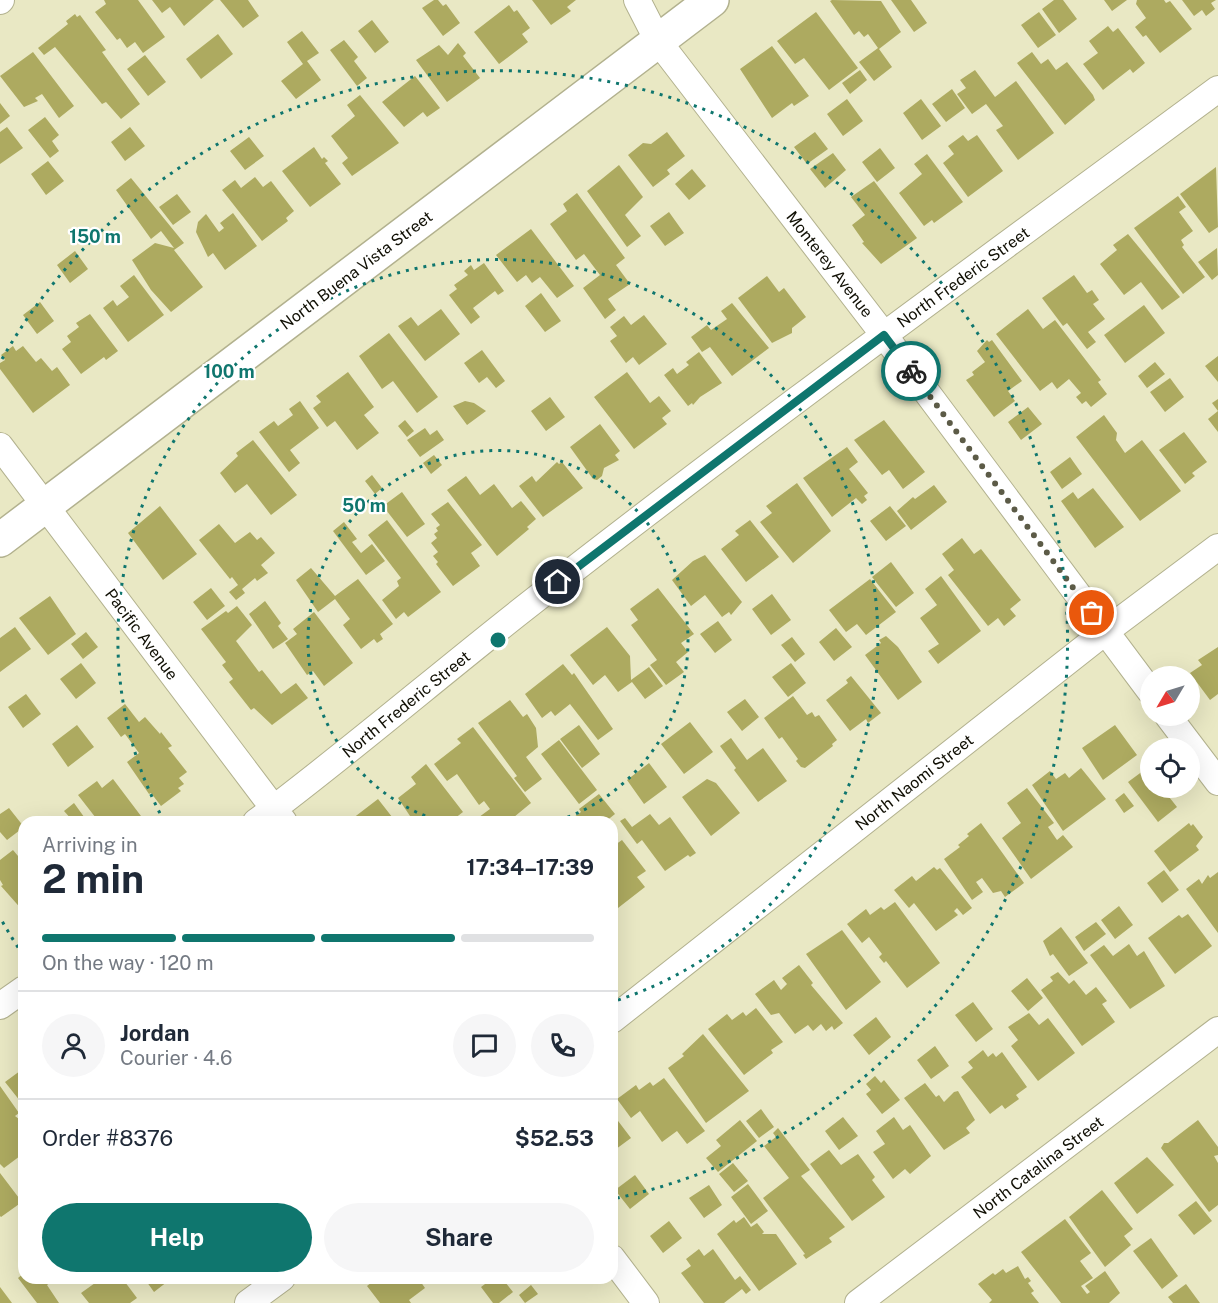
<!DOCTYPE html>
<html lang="en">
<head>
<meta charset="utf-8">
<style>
	body { margin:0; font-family:"Public Sans",sans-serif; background:#f6f6f7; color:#1f2937; height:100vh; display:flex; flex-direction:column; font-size:22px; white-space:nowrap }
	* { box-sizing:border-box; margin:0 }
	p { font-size:20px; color:#747a83 }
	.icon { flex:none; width:33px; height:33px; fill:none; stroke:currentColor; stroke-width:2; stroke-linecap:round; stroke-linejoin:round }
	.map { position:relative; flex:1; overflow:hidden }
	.details { position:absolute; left:18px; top:816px; width:600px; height:468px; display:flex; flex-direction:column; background:#fff; border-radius:18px; box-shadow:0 6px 24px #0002 }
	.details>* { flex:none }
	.needle { width:39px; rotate:232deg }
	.controls { position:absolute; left:1140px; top:666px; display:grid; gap:12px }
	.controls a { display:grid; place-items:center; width:60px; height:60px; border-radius:50%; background:#fff; box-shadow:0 6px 24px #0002; font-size:30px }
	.pin { position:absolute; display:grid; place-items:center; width:51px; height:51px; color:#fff; margin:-26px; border:3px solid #fff; border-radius:50%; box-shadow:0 2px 6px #0007 }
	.courier { position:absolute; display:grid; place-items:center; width:60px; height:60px; margin:-30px; border:4px solid #0f766e; border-radius:50%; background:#fff; color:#222; box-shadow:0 2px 8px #0007 }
	.overview em { font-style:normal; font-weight:700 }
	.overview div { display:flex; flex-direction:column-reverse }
	.overview { display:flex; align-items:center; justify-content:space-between; height:102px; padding:0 24px }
	h1 { font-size:39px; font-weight:700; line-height:45px }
	.bar { display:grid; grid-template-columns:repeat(4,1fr); gap:9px 6px; align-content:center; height:72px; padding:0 24px }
	.bar i { height:8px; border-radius:4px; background:#e0e1e3 }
	.bar .on { background:#0f766e }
	.bar p { grid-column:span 4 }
	.line { display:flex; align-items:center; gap:15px; padding:0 24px; border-top:2px solid #e0e1e3 }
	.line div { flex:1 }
	.round { display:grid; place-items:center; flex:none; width:63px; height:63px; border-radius:32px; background:#f6f6f7 }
	.cta { display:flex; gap:12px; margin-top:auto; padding:12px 24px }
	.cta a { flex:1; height:69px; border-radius:36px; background:#0f766e; color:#fff; font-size:24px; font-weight:700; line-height:69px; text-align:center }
	.cta a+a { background:#f6f6f7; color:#1f2937 }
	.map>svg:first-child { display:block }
</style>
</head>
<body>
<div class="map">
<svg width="1218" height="1303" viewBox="0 0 1218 1303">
	<rect width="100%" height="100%" fill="#e9e8c4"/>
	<path fill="#adaa60" d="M104 0H138L165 37 143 53 135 42 127 48 120 38 117 40 95 12 106 4Z
		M152 0H214L184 26 170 7 162 13Z
		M220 0H248L259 16 243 28Z
		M434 0H438L443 6 446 4 460 23 443 36 422 8Z
		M532 0H576L567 7 571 11 551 25Z
		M832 0 881 1 901 32 879 49 892 67 874 81 859 62 878 48 868 34 864 37 859 31 854 35 830 1Z
		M891 0H911L927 23 914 32Z
		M1054 0H1063L1077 19 1059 33 1042 9Z
		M1104 0H1127L1112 11Z
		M1137 0H1164L1166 3 1170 1 1192 29 1160 53 1146 35 1143 37 1135 27 1146 18 1136 4Z
		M1182 0H1216L1211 3 1215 9 1206 16 1202 10 1194 16Z
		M509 5 514 12 517 10 530 28 522 34 528 42 499 64 474 32Z
		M816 12 858 68 829 90 804 58 795 64 777 41Z
		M1039 12 1056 35 1038 48 1021 25Z
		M75 14 77 17 80 15 106 50 102 52 140 104 121 119 106 102 102 104 55 47 44 55 38 48 68 24 66 21Z
		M372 20 389 42 375 53 358 31Z
		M1108 26 1113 32 1118 28 1145 63 1133 73 1130 69 1103 90 1083 64 1098 53 1089 41Z
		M302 31 319 53 307 61 321 80 296 99 281 81 303 64 287 42Z
		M218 34 233 54 201 79 186 59Z
		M344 40 358 57 354 61 367 78 357 86 330 50Z
		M458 43 466 53 463 56 480 78 447 102 416 60 439 45 448 55Z
		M772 46 809 96 794 106 792 103 772 118 740 69Z
		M33 52 74 106 59 118 42 94 35 98 38 101 24 107 0 76Z
		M1032 52 1041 64 1048 59 1056 70 1067 62 1093 95 1095 100 1065 125 1017 63Z
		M145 55 166 82 148 96 127 69Z
		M860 70 867 80 850 94 842 83Z
		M975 70 995 97 1016 81 1054 133 1018 160 996 130 1003 126 986 104 972 114 957 94 966 88 960 80Z
		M415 76 440 108 427 117 423 112 404 127 382 102Z
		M952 89 965 108 946 122 932 104Z
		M360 95 399 143 352 176 342 163 348 158 331 136 355 116 347 105Z
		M847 99 863 121 843 136 827 114Z
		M921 99 941 126 922 140 903 113Z
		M0 103 10 116 0 124Z
		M45 117 59 135 52 141 59 151 50 158 28 130Z
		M7 127 23 148 0 164V132Z
		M130 127 145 146 125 161 111 142Z
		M667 132 685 156 667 170 670 174 653 187 628 155 643 143 651 144Z
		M815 132 828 149 807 164 794 147Z
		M963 135 968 141 977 135 1003 171 968 197 943 163 954 154 948 146Z
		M249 137 264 156 245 170 230 151Z
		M314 147 322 159 324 157 328 161 325 163 341 184 310 207 282 171Z
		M880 148 895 168 877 182 862 162Z
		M833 153 846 170 825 188 810 169Z
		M927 154 963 202 934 223 932 220 924 226 899 193 922 174 914 164Z
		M48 161 64 181 46 195 31 174Z
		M619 165 643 197 625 215 641 236 627 247 587 191Z
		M1216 167 1218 227 1209 233 1180 194Z
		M692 169 706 186 689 200 675 184Z
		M255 177 263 187 271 181 294 211 286 218 288 221 262 241 222 190 235 180 241 188Z
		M131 178 184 243 174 250 203 287 171 312 151 290 132 260 155 243 174 248 161 231 151 239 116 190Z
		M874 181 917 238 881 264 862 243 864 242 852 225 865 215 851 197Z
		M577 193 625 258 616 265 630 284 608 299 616 310 605 319 583 288 600 275 584 254 576 260 550 224 567 211 563 204Z
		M177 194 191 212 173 225 159 207Z
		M1178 196 1186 207 1179 212 1193 231 1181 240 1184 245 1182 247 1205 277 1183 294 1134 228Z
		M669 212 684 233 665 246 650 226Z
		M233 213 257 246 225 270 213 253 208 257 196 232 198 222 206 214 219 232 224 228 220 223Z
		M531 229 574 286 557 298 540 277 532 283 526 275 517 282 496 255Z
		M1128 234 1180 297 1162 310 1141 282 1124 295 1100 264 1117 250 1113 245Z
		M1217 248 1218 275 1212 280 1198 262Z
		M75 251 88 269 70 283 57 265Z
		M484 263 504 291 498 295 495 291 473 308 480 317 471 324 449 295 457 289 454 285 468 275 464 271 471 265 474 270Z
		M134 275 164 315 128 342 103 308 113 300 117 306 129 297 120 286Z
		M1074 275 1087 293 1092 290 1099 300 1093 304 1105 319 1088 332 1096 342 1087 349 1067 323 1063 326 1042 298Z
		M767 276 779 292 784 288 806 317 792 328V333L772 343 738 298Z
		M541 293 561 321 545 332 525 306Z
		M40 302 54 321 37 334 23 315Z
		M732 303 769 348 732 376 710 347 702 352 691 337 707 325 711 330 727 319 721 311Z
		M1144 305 1165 333 1125 363 1104 335Z
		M441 309 460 334 425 361 398 326 411 317 418 326Z
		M1028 309 1043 329 1055 320 1101 380 1098 382 1107 394 1091 407 1086 401 1082 404 1076 397 1081 393 1069 379 1057 389 1052 382 1040 391 996 334Z
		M90 314 118 351 106 360 104 357 81 374 62 349 71 342 67 336 79 327 76 323Z
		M644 315 667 344 639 365 633 357 626 363 610 341 617 336 610 327 624 316 631 325Z
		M389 333 438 397 417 413 393 381 382 389 359 356Z
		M987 340 989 342 992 340 1022 381 1008 391 1015 401 994 417 966 380 974 375 972 372 985 362 977 351Z
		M13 346 16 351 23 346 36 362 41 358 52 371 57 367 70 385 33 413 0 369V363L5 360 1 355Z
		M482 350 505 381 496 388 487 377 479 383 464 363Z
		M699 352 722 383 700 397 693 405 692 403 688 406 664 375 673 368 677 374 689 365 686 362Z
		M1218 356V382L1205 366Z
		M1155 362 1165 374 1147 388 1138 376Z
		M348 372 374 407 364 415 379 433 357 450 335 421 327 427 313 408 321 402 316 396Z
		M627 372 650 403 659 396 671 411 662 418 667 424 634 449 594 397Z
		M1170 378 1184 397 1165 412 1150 392Z
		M550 397 565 417 546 431 531 411Z
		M1218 399V432L1208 419 1218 411 1212 403Z
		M300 401 319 428 290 450 300 463 289 472 259 432 274 421 278 426 293 415 289 409Z
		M465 401 474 403 486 411 467 425 453 406Z
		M1028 407 1042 424 1021 440 1008 422Z
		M1104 415 1117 433 1116 440 1125 453 1142 440 1181 491 1140 521 1076 437Z
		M405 420 414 431 407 437 398 426Z
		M884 420 925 472 903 489 889 470 882 475 854 440Z
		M600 424 620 451 615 455 619 460 604 468 602 476 597 480 593 479 570 447Z
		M425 428 430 435 437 430 444 440 420 457 407 440Z
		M1184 432 1207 462 1192 473 1195 476 1185 484 1159 450Z
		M253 440 297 495 271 515 247 484 235 493 220 473 238 456 236 453Z
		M847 447 858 462 849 469 868 493 864 496 867 500 862 504 856 498 832 517 803 478Z
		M434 455 442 465 431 474 423 463Z
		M1070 457 1082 474 1062 489 1050 472Z
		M557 462 559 464 562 462 583 488 543 517 519 486 532 476 536 482Z
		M372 475 382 488 375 494 365 481Z
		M466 476 480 495 494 484 512 508 521 501 536 519 527 527 529 529 497 556 447 490Z
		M797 483 831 531 793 563 760 522 772 513 766 506Z
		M934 485 947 502 911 530 897 511 913 497 915 499Z
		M1093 488 1124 527 1095 548 1061 501 1073 492 1078 499Z
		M402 492 425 524 407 537 383 506Z
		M448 502 482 545 471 553 480 566 453 586 436 564 438 562 433 556 438 552 431 543 437 538 434 534 438 531 436 528 440 525 431 514Z
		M160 506 197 554 163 580 128 533Z
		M890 506 906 526 886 541 870 521Z
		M387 520 441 592 408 617 404 612 396 619 382 600 399 586 397 581 401 578 368 535Z
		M750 520 779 557 746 582 721 549 739 535 735 531Z
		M344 522 357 539 352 542 361 553 372 544 385 561 366 575 333 531Z
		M219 524 235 543 250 532 257 540 261 537 275 553 261 565 268 573 257 581 255 578 242 589 245 593 236 600 229 592 238 585 232 577 230 579 199 540Z
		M962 538 974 554 981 549 1021 600 1010 609 1016 616 1004 626 998 618 988 626 948 575 954 570 942 554Z
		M705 555 742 602 731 615 729 612 722 617 705 595 691 606 672 580 693 561Z
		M891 562 914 593 896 607 872 577Z
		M311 568 335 596 358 579 393 624 380 634 383 639 377 643 374 639 361 649 343 625 350 619 335 599 318 612 296 580Z
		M941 576 981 631 938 664 928 651 939 644 920 618 937 605 925 589Z
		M870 579 896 612 866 635 857 624 846 632 829 610Z
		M211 588 225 606 207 620 193 602Z
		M658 588 694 634 681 643 688 652 676 662 684 672 666 685 650 665 657 660 631 625 638 620 630 609Z
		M772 594 791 620 771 635 752 609Z
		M50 596 76 634 48 655 19 618Z
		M265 601 281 623 278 626 288 639 273 649 249 614Z
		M237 606 252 625 236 641 259 672 262 670 281 694 296 683 308 698 272 725 254 708 251 710 229 682 233 679 222 665 226 662 201 629 226 611 228 613Z
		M314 612 353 663 324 686 313 671 307 675 285 643 297 634 293 629Z
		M718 621 732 640 715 653 700 634Z
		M15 627 31 649 0 672V638Z
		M607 627 630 656 631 680 649 667 663 686 645 699 632 682 618 692 605 675 593 685 570 655Z
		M836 628 852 647 834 661 819 642Z
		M86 632 98 647 83 659 71 644Z
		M886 636 898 647 922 682 898 700 865 655 881 643 879 640Z
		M792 637 805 654 795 662 781 645Z
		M1218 647V694L1210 700 1190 673 1202 665 1198 660Z
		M81 663 96 683 76 699 60 679Z
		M791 663 806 683 788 697 772 677Z
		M563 664 572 675 574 673 613 729 598 740 570 704 555 716 551 711 542 718 525 694Z
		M851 676 881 713 868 723 866 719 850 731 826 700 848 683 846 680Z
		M26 694 41 714 23 728 8 707Z
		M793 696 807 715 812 712 815 717 819 715 837 740 832 744 833 746 805 768 801 767 796 761 798 759 782 737 779 739 764 718Z
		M745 699 759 717 742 731 727 712Z
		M510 700 523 717 527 714 536 728 538 747 526 757 542 779 525 792 514 778 517 776 478 723Z
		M125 704 139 722 145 717 160 734 161 732 172 746 168 748 187 772 179 778 184 784 178 788 181 791 161 806 151 793 149 794 127 762 139 753 125 734 121 737 107 718Z
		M690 722 713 752 684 774 661 744Z
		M77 725 94 747 68 767 52 744Z
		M579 725 600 754 582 768 560 739Z
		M1115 725 1137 755 1103 780 1082 748Z
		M473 727 531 803 508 822H477L475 820 490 809 484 801 479 805 457 774 447 781 434 764 461 743 457 739Z
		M731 738 747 760 763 748 787 781 758 802 734 770 736 768 720 746Z
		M559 740 597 790 579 804 541 754Z
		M649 763 667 787 644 804 627 780Z
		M426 764 463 812 450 822H414L398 798 416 784 411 777Z
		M1081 768 1106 799 1063 831 1032 785 1050 771 1056 779 1065 773 1069 778Z
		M1147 768 1150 772V788H1162L1177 807 1158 822 1128 782Z
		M113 779 144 820 141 822H99L78 795 97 781 102 788Z
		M707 779 716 783 740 813 711 836 682 797Z
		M1027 788 1054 823 1048 827 1057 840 1063 835 1073 847 1031 879 1002 838 1021 823 1007 803Z
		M1124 793 1134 806 1124 813 1115 800Z
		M599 794 615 814 605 822H578L574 817 581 812 579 809Z
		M378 799 396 822H348Z
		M74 803 87 821 86 822H69L72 820 64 811Z
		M9 808 24 827 7 840 0 832V814Z
		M650 814 659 825 670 817 696 853 690 857 688 855 665 871 642 840 637 844 620 821 625 818 632 827Z
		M981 823 1024 883 1005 897 1001 891 993 893 982 878 976 882 983 892 972 900 944 859 960 847 958 845 969 836 967 834Z
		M1189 823 1191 826 1193 824 1203 837 1196 846 1199 850 1170 872 1154 851Z
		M622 840 646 871 637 877 645 887 618 908 612 900V847Z
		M13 850 18 856 21 853 24 855V912L1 886 3 885 0 880V860Z
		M934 867 937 870 940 868 972 908 963 915 957 908 954 911 958 915 936 931 914 903 909 908 894 890 912 876 916 881Z
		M1164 870 1179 890 1162 903 1147 883Z
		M1218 872V933L1186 889 1199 879 1202 884 1208 875 1210 878Z
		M895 902 940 963 907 988 886 961 884 963 879 957 882 954 869 937 862 943 847 924 866 909 870 915 881 907 884 910Z
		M1119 906 1133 925 1115 939 1101 920Z
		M1188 914 1212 946 1175 974 1148 938 1179 915 1182 918Z
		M1096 922 1106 934 1084 951 1075 937Z
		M1061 927 1088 963 1069 976 1053 954 1050 956 1043 941Z
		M842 930 881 982 846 1010 806 954Z
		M1129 944 1137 956 1144 951 1165 986 1130 1009 1090 955 1104 945 1113 956Z
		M799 965 813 983 811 985 843 1023 834 1030 832 1026 826 1031 821 1024 813 1031 808 1025 795 1034 779 1013 771 1015 755 994 774 980 781 990 787 984 782 978Z
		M1058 972 1069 984 1074 980 1086 995 1096 987 1107 1001 1102 1004 1115 1022 1082 1046 1041 990 1053 981 1050 977Z
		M1027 978 1043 998 1028 1011 1011 991Z
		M973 1002 993 1029 976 1042 955 1015Z
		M756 1008 783 1042 771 1050 773 1053 744 1075 708 1029 727 1014 732 1020 743 1012 746 1016Z
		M1029 1013 1039 1025 1048 1018 1075 1053 1038 1081 1011 1046 1018 1040 1008 1027Z
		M876 1017 891 1037 869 1055 853 1035Z
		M703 1034 749 1091 706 1123 668 1068 684 1056 682 1054Z
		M935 1046 949 1066 931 1079 917 1060Z
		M983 1050 988 1057 993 1053 996 1057 1002 1052 1027 1087 1016 1095 1019 1099 1005 1109 1002 1105 990 1114 961 1077 973 1068 968 1062Z
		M24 1068V1106L5 1082Z
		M875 1076 881 1083 884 1080 900 1100 882 1114 866 1094 871 1090 866 1084Z
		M664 1078 705 1131 687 1144 677 1131 662 1142 640 1111 631 1118 617 1099 636 1085 639 1090 650 1082 653 1086Z
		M925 1083 936 1097 939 1095 944 1102 954 1092 958 1091 975 1120 966 1128 970 1133 944 1150 904 1098Z
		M0 1086 19 1113 15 1116 24 1123V1153L4 1168 0 1164Z
		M761 1109 774 1127 759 1138 746 1121Z
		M612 1113 631 1138 612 1152Z
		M843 1117 858 1136 839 1150 825 1131Z
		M894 1117 903 1130 910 1125 931 1156 910 1174 905 1169 893 1179 873 1152 885 1144 876 1131Z
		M740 1120 757 1141 718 1172 706 1158 721 1146 716 1140Z
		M1198 1120 1218 1147V1155L1214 1156 1218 1163V1205L1209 1212 1161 1148 1164 1143H1168Z
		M778 1128 810 1170 801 1176 845 1227 829 1238 832 1242 806 1259 803 1255 805 1254 763 1198 789 1178 764 1146 776 1137 773 1133Z
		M829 1150 841 1165 858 1154 875 1177 872 1180 885 1197 852 1221 810 1164Z
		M1147 1157 1174 1185 1137 1214 1114 1183Z
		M733 1163 748 1181 734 1192 719 1174Z
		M0 1173 22 1202 1 1217 0 1216Z
		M635 1175 649 1194 630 1209 615 1190Z
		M748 1184 768 1211 751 1224 731 1197Z
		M709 1185 722 1205 704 1218 689 1198Z
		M1102 1190 1133 1229 1124 1236 1131 1245 1105 1267 1069 1217Z
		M1196 1201 1212 1221 1194 1235 1178 1215Z
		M744 1217 751 1227 757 1223 764 1232 762 1234H776L797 1264 759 1291 717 1234 734 1220 736 1223Z
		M1065 1219 1091 1253 1080 1261 1093 1278 1081 1286 1087 1294 1090 1292 1085 1286 1105 1271 1120 1293 1109 1303H1061L1021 1252Z
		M669 1221 682 1238 663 1253 650 1236Z
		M1151 1238 1178 1276 1162 1289 1133 1251Z
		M699 1249 704 1256 713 1249 735 1280 740 1276 751 1290 746 1294 742 1289 724 1303H704L681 1273 691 1266 686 1259Z
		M1018 1266 1025 1279 1028 1277 1031 1281 1028 1283 1034 1291 1031 1293 1039 1303H989L992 1300 978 1284 993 1273 995 1275 1003 1269 1006 1273Z
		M24 1273V1278H56L47 1285 59 1303H37L18 1278Z
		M102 1278 107 1282 112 1278H122L137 1298 130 1303H89L81 1293Z
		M144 1278H172L154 1292Z
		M377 1278H418L425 1288 409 1300 411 1303H380L367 1286Z
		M493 1278H502L513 1292 499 1303H493L481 1287Z
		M1186 1284 1200 1303H1173L1168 1297Z
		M531 1285 538 1294 525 1303 519 1295Z
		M0 1287 12 1303H0Z"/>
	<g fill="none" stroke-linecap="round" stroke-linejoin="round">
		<g stroke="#b2b18e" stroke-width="28">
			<path id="minor" d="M637 0 658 41 884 335 1150 691
				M0 1 1 0
				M0 446 284 822
				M1168 716 1218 782
				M256 822C347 754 433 680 522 610 750 431 985 261 1218 89
				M0 1006 24 989
				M612 1020 1106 631 1218 547
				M612 1258 646 1303
				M248 1303 282 1278
				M858 1303 1218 1030"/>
		</g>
		<g stroke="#b2b18e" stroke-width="36">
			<path id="secondary" d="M0 540 712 0"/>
		</g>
		<use href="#minor" stroke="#fff" stroke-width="26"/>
		<use href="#secondary" stroke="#fff" stroke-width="33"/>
	</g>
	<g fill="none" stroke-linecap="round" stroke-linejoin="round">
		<path stroke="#5c5b47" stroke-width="6" stroke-dasharray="0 10.8" d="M911 371 1092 613"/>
		<path stroke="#0f766e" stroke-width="8" d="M558 582 884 335 911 371"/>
	</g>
	<g fill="none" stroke="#0f766e" stroke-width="3" stroke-dasharray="3 6">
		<path d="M442 822A190 190 0 1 1 554 822"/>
		<path d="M164 821A380 380 0 1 1 612 1002"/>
		<path d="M23 955A570 570 0 0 1 2 921M2 359A570 570 0 1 1 617 1198"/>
	</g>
	<g text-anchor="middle" stroke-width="4.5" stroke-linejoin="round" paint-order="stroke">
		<g font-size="16" fill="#100f04" stroke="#fff">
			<text transform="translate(830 264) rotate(52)" y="6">Monterey Avenue</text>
			<text transform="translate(356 270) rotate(-37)" y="6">North Buena Vista Street</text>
			<text transform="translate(963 277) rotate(-36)" y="6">North Frederic Street</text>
			<text transform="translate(142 634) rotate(53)" y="6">Pacific Avenue</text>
			<text transform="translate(406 704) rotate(-39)" y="6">North Frederic Street</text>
			<text transform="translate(914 782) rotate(-38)" y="6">North Naomi Street</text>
			<text transform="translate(1038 1167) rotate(-37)" y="6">North Catalina Street</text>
		</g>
	</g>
	<circle cx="498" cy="640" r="9" fill="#0f766e" stroke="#fff" stroke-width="3"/>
	<g font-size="18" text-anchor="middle" font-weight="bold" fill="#0f766e" stroke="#fff" stroke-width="4.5" stroke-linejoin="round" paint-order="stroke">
		<text x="95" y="243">150 m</text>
		<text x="229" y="378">100 m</text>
		<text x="364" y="512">50 m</text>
	</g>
</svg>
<div class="controls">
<a><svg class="needle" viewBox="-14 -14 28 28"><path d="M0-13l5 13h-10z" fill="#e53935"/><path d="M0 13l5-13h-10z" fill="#747a83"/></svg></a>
<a><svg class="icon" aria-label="locate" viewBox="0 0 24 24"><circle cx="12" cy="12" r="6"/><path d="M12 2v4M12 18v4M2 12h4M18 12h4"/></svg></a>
</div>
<div class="pin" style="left:1092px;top:613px;background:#ea580c"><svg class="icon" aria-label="bag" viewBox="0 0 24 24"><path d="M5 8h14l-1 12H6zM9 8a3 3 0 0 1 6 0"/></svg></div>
<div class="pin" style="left:558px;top:582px;background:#1f2937"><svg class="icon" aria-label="home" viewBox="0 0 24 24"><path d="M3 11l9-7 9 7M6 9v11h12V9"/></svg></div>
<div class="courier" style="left:911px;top:371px"><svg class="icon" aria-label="bike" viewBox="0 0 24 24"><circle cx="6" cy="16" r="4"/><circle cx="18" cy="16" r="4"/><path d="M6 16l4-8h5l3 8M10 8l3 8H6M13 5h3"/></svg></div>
<section class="details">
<div class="overview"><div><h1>2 min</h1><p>Arriving in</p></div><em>17:34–17:39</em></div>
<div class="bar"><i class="on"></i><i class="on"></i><i class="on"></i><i></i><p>On the way · 120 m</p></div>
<div class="line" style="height:108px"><a class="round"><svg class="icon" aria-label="person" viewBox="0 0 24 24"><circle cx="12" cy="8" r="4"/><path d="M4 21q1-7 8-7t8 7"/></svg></a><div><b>Jordan</b><p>Courier · 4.6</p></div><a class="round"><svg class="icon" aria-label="chat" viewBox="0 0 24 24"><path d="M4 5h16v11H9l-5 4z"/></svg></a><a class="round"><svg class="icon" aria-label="phone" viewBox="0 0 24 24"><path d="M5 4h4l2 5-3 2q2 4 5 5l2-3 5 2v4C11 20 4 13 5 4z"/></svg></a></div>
<div class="line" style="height:78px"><div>Order #8376</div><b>$52.53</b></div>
<div class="cta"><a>Help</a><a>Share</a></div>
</section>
</div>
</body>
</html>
